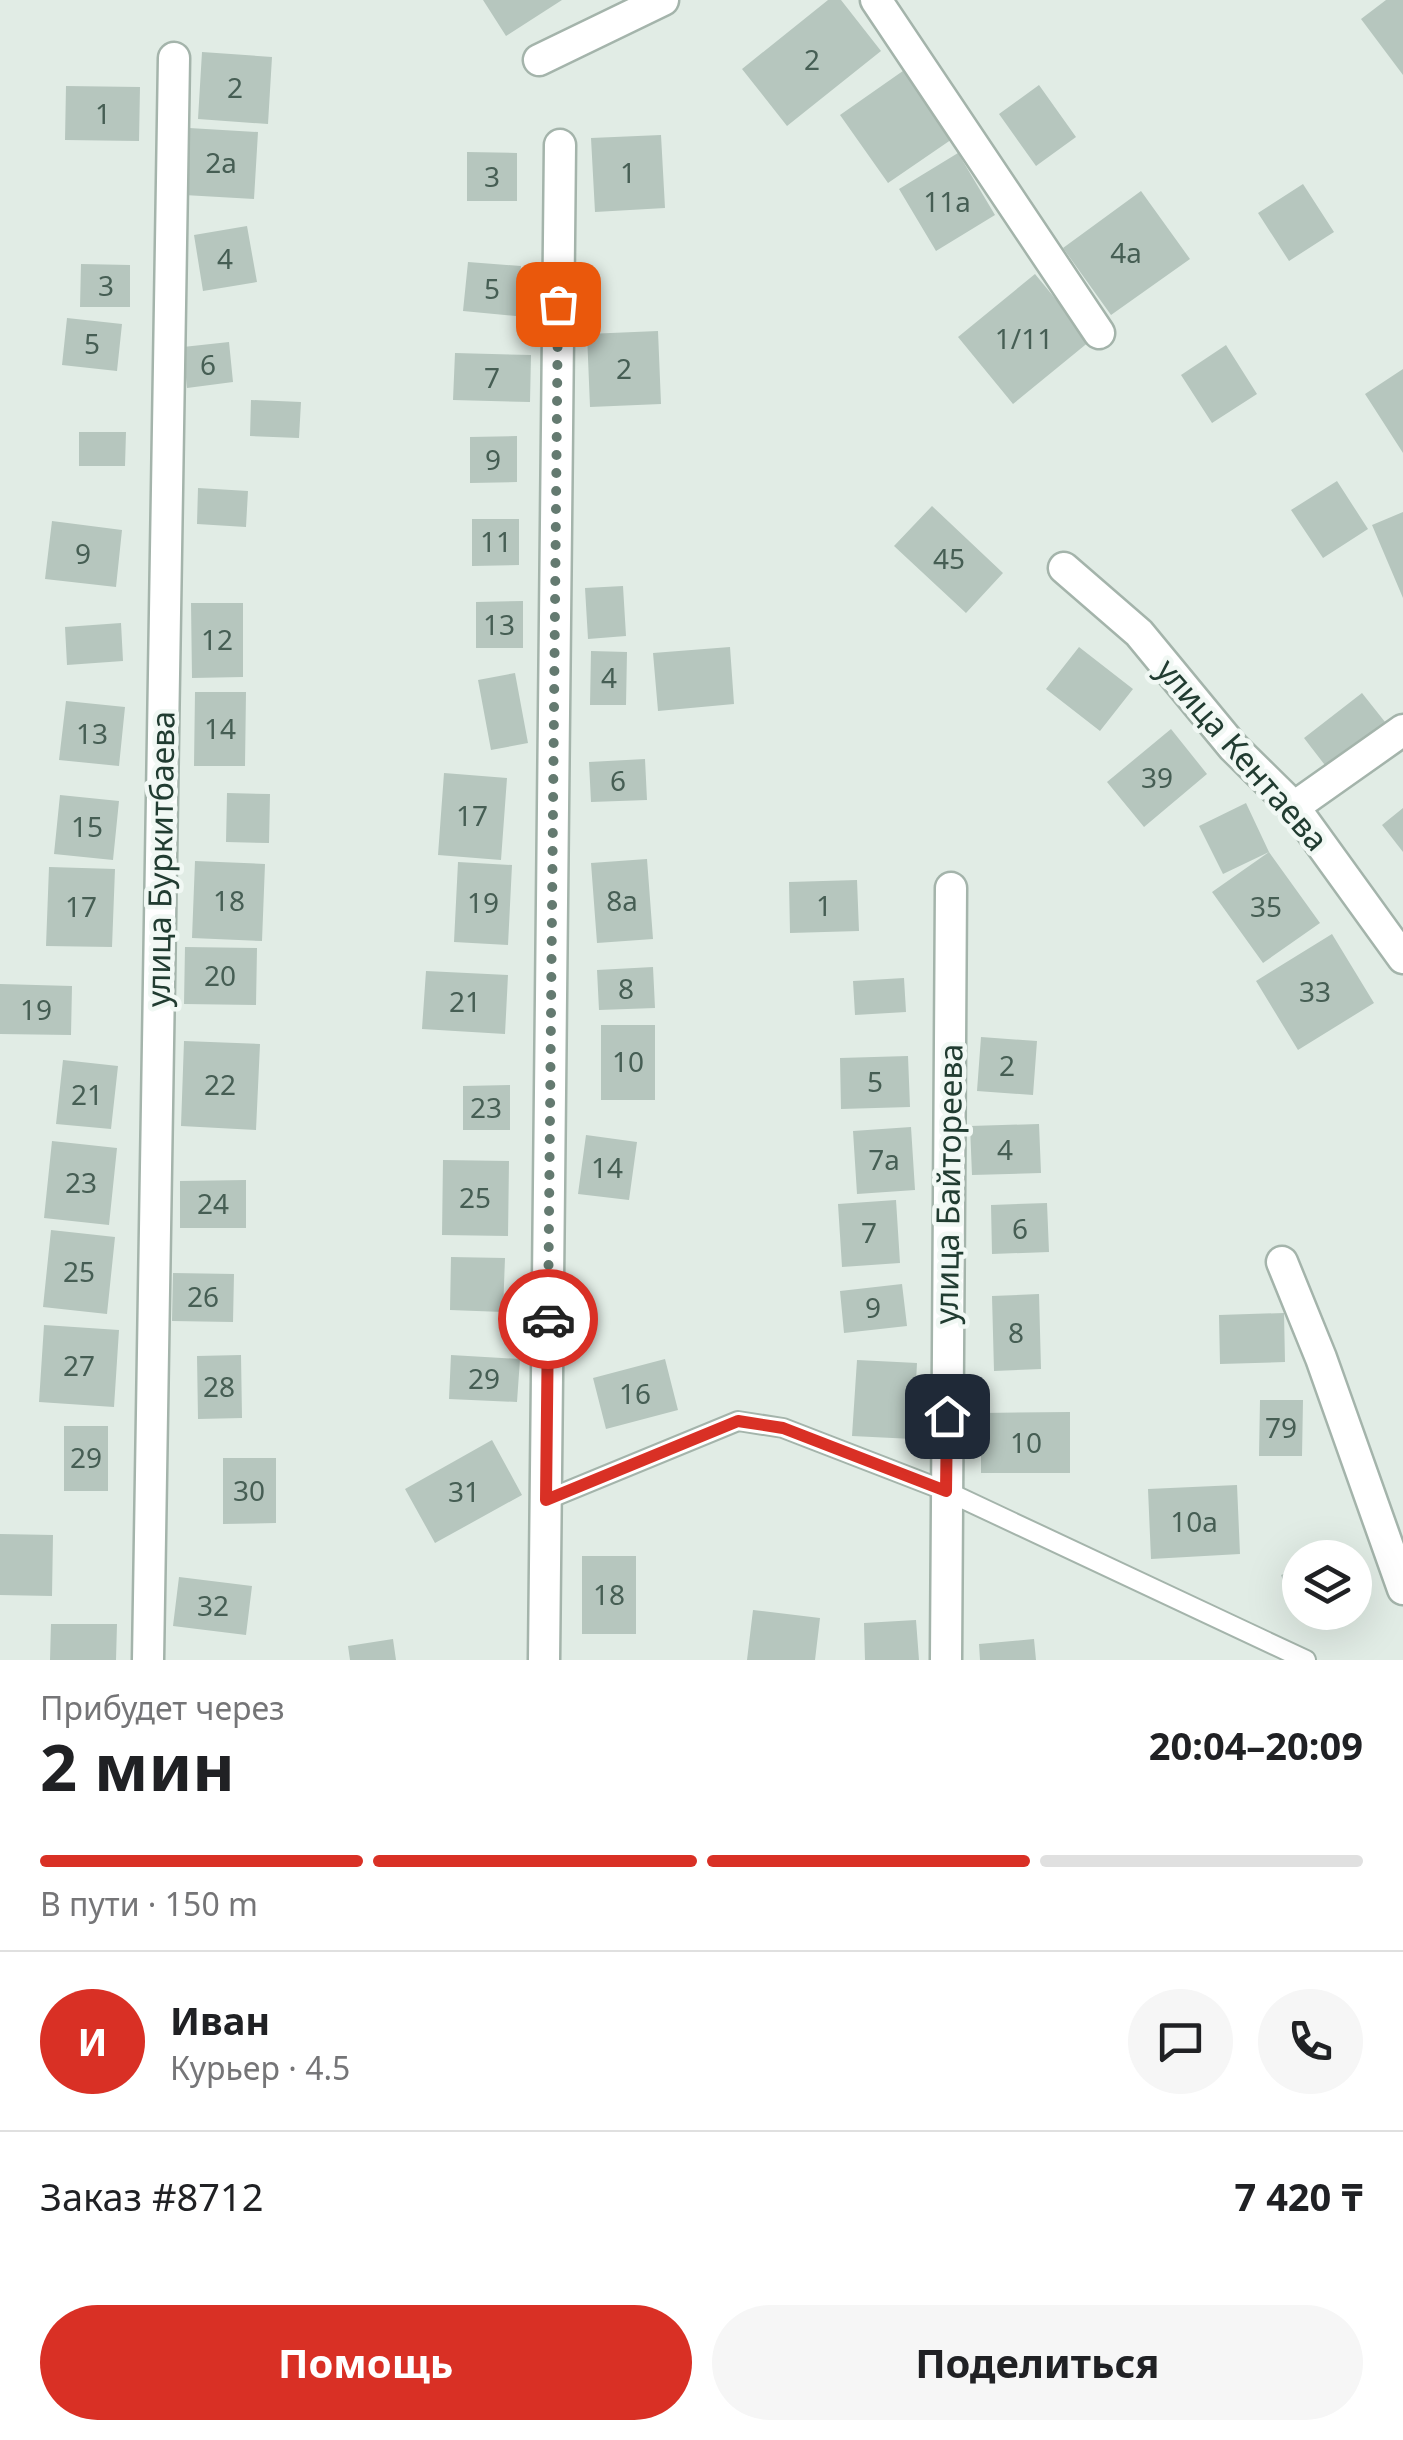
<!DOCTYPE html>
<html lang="ru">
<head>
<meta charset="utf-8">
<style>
	body { margin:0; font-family:"Noto Sans",sans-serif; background:#f6f6f6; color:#202124; height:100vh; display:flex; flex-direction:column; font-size:38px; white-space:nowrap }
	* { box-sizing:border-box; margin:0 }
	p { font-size:32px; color:#757577 }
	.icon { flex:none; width:55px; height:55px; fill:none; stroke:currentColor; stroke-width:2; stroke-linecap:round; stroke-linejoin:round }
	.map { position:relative; height:1660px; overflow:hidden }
	.panel { display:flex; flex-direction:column; background:#fff; flex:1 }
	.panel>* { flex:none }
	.buttons { position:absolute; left:1282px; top:1540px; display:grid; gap:20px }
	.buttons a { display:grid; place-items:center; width:90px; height:90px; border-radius:50%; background:#fff; box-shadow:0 10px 40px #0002; font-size:50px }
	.pin { position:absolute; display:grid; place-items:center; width:85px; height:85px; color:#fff; margin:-42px; border-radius:20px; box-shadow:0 5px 15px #0006 }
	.courier { position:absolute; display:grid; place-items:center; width:100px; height:100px; margin:-50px; border:8px solid #d93025; border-radius:50%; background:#fff; color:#222; box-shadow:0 2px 12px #0007 }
	.summary em { font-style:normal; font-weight:700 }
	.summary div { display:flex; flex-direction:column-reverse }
	.summary { display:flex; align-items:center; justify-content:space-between; height:170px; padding:0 40px }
	h1 { font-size:65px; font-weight:700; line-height:75px }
	.bar { display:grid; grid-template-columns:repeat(4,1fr); gap:15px 10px; align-content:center; height:120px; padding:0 40px }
	.bar i { height:12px; border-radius:8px; background:#e0e0e0 }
	.bar .active { background:#d93025 }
	.bar p { grid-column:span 4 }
	.line { display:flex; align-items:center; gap:25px; padding:0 40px; border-top:2px solid #e0e0e0 }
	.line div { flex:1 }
	.round { display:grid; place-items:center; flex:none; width:105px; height:105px; border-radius:52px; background:#f6f6f6 }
	.primary-button { display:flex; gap:20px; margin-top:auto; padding:20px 40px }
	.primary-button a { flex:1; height:115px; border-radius:60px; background:#d93025; color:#fff; font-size:40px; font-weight:700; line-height:115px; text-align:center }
	.primary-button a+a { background:#f6f6f6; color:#202124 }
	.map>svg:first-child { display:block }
</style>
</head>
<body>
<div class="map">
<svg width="1403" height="1660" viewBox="0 0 1403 1660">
	<rect width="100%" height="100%" fill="#e1ece5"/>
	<path fill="#b6c6be" d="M483 0H562L506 36Z
		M828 0H841L881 51 787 126 742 69Z
		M1386 0H1403V75L1361 19Z
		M202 52 272 57 268 124 198 119Z
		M910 66 958 135 888 183 840 115Z
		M1039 85 1076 137 1036 166 999 114Z
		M66 86 140 87 139 141 65 140Z
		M189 128 258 132 254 199 184 195Z
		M661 135 665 208 595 212 591 138Z
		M467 152 517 153V201H467Z
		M958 153 995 215 936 251 899 189Z
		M1303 184 1334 232 1289 261 1258 213Z
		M1141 191 1190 259 1111 315 1063 248Z
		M247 226 257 282 203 291 194 235Z
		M468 262 521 266 516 316 463 311Z
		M81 264 130 265V307H80Z
		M1035 274 1090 341 1013 404 958 337Z
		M67 318 122 324 117 371 62 365Z
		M658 331 661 404 590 407 587 334Z
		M229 342 233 382 187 388 183 347Z
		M1226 345 1257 394 1212 423 1181 375Z
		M455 353 531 355 530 402 453 400Z
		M1403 369V453L1365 394Z
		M251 400 301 402 299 438 250 436Z
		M79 432H126L125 466H79Z
		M517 436V482L470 483V437Z
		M1337 481 1368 529 1323 558 1291 510Z
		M198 488 248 491 246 527 197 524Z
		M932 506 1003 573 966 613 894 546Z
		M1403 512V598L1372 525Z
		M472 519H519V565L472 566Z
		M52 521 122 530 116 587 45 579Z
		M623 586 626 636 588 639 585 588Z
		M523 601V648H476V602Z
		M191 603H243V677L192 678Z
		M121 623 123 661 67 665 65 627Z
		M730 647 734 704 658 711 653 653Z
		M1079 647 1133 689 1100 731 1046 689Z
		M591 651 627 652 626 705H590Z
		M515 673 528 743 491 750 478 680Z
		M195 692H246L245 766H194Z
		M1362 693 1389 727 1331 773 1304 738Z
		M66 701 125 707 119 766 59 760Z
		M1171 729 1207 774 1144 827 1107 782Z
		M645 759 647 800 591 802 589 762Z
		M444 773 507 778 501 860 438 855Z
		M227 793 270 794 269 843 226 842Z
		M60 795 119 801 113 860 54 854Z
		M1246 803 1269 852 1223 874 1199 826Z
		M1403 808V852L1382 825Z
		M1269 852 1320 923 1263 963 1212 892Z
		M647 859 653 939 597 943 591 863Z
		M195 861 265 864 262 941 192 938Z
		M458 862 512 865 508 945 454 942Z
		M49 867 115 869 112 947 46 946Z
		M857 880 859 931 790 933 789 882Z
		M1332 934 1374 1003 1298 1050 1256 981Z
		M185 947 257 948 256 1005 184 1004Z
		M653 967 655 1008 599 1010 597 970Z
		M426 971 508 975 505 1034 422 1029Z
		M904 978 906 1012 855 1015 853 981Z
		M0 984 72 986 71 1035 0 1034Z
		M601 1025H655V1100H601Z
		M981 1037 1037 1041 1033 1095 977 1091Z
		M184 1041 260 1044 256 1130 181 1126Z
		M908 1056 910 1107 841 1109 840 1058Z
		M63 1060 118 1066 111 1129 56 1124Z
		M510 1085V1130H463V1086Z
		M1039 1124 1041 1173 972 1175 970 1126Z
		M911 1127 915 1190 857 1194 853 1131Z
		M586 1135 637 1142 629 1200 578 1194Z
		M52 1141 117 1148 109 1225 44 1218Z
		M443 1160 509 1161 508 1236 442 1235Z
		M246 1180V1228H180V1181Z
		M896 1200 900 1263 842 1267 838 1204Z
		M1047 1203 1049 1252 992 1254 991 1205Z
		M51 1230 115 1237 107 1314 43 1307Z
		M451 1257 505 1258 503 1312 450 1310Z
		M173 1273 234 1274 233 1322 172 1321Z
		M902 1284 907 1326 844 1333 840 1291Z
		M1039 1294 1041 1369 994 1371 992 1296Z
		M1284 1313 1285 1362 1220 1364 1219 1315Z
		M44 1325 119 1330 114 1407 39 1402Z
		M241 1355 242 1418 198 1419 197 1356Z
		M451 1355 520 1359 517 1402 449 1399Z
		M665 1359 678 1410 606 1429 593 1378Z
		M857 1360 917 1363 913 1439 852 1436Z
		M1260 1400H1303L1302 1456H1259Z
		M1070 1412V1473H981V1413Z
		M64 1426H108V1491H64Z
		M492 1440 522 1495 435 1543 405 1489Z
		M223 1458H276V1523L223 1524Z
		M1237 1485 1240 1554 1151 1559 1148 1489Z
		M0 1534 53 1535 52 1596 0 1595Z
		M1354 1549 1369 1590 1355 1595V1558L1332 1557Z
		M582 1556H636V1634H582Z
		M1300 1568V1615L1296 1616 1281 1575Z
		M179 1577 252 1586 246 1635 173 1626Z
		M753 1610 820 1618 815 1660H747Z
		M916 1620 919 1660H865L864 1623Z
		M51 1624H117L116 1660H50Z
		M393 1639 396 1660H350L348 1646Z
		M1034 1639 1036 1660H980L979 1644Z"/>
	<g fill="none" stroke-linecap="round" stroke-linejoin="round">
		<g stroke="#a4b4ab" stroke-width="22">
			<path id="service" d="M546 1500 738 1421 783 1428 946 1491 1306 1660"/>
		</g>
		<g stroke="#a4b4ab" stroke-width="35">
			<path id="minor" d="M876 0 1099 333
				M539 60 663 0
				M1064 568 1139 633 1233 747 1294 807 1403 958
				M1294 807 1403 730
				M1282 1262 1321 1358 1403 1589
				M148 1660 174 58
				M544 1660 560 145
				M946 1660 951 888"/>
		</g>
		<use href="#service" stroke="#fff" stroke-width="18"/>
		<use href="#minor" stroke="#fff" stroke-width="30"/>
	</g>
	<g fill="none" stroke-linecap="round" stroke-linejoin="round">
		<path stroke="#647a70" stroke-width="10" stroke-dasharray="0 18" d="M548 1319 558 304"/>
		<path stroke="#d93025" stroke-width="12" d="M548 1319 546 1500 738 1421 783 1428 946 1491 947 1416"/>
	</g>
	<g text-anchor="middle" stroke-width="9" stroke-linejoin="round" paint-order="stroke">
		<g font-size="28" fill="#465e54">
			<text x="812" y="70">2</text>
			<text x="235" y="98">2</text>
			<text x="103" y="124">1</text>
			<text x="221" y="173">2а</text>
			<text x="628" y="183">1</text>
			<text x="492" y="187">3</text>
			<text x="947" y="212">11а</text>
			<text x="1126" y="263">4а</text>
			<text x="225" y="269">4</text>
			<text x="106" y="296">3</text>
			<text x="492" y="299">5</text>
			<text x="1024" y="349">1/11</text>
			<text x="92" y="354">5</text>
			<text x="208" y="375">6</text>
			<text x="624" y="379">2</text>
			<text x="492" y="388">7</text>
			<text x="493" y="470">9</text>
			<text x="496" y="552">11</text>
			<text x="83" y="564">9</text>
			<text x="949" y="569">45</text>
			<text x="499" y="635">13</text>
			<text x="217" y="650">12</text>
			<text x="609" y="688">4</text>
			<text x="220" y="739">14</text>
			<text x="92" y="744">13</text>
			<text x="1157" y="788">39</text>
			<text x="618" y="791">6</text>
			<text x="472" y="826">17</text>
			<text x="87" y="837">15</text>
			<text x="229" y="911">18</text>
			<text x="622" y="911">8а</text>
			<text x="483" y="913">19</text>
			<text x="824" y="916">1</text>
			<text x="81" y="917">17</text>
			<text x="1266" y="917">35</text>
			<text x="220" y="986">20</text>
			<text x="626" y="999">8</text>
			<text x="1315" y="1002">33</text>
			<text x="465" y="1012">21</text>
			<text x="36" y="1020">19</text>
			<text x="628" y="1072">10</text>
			<text x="1007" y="1076">2</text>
			<text x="875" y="1092">5</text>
			<text x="220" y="1095">22</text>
			<text x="87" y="1105">21</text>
			<text x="486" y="1118">23</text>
			<text x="1005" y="1160">4</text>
			<text x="884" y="1170">7а</text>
			<text x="607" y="1178">14</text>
			<text x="81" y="1193">23</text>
			<text x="475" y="1208">25</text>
			<text x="213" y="1214">24</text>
			<text x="1020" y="1239">6</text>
			<text x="869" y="1243">7</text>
			<text x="79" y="1282">25</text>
			<text x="203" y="1307">26</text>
			<text x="873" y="1318">9</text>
			<text x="1016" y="1343">8</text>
			<text x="79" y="1376">27</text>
			<text x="484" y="1389">29</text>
			<text x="219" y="1397">28</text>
			<text x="635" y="1404">16</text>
			<text x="1281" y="1438">79</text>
			<text x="1026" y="1453">10</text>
			<text x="86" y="1468">29</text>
			<text x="249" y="1501">30</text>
			<text x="464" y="1502">31</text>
			<text x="1194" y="1532">10а</text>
			<text x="609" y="1605">18</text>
			<text x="213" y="1616">32</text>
		</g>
		<g font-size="32" fill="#213c31" stroke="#f1f8f4">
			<text transform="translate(1242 755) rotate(49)" y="11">улица Кентаева</text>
			<text transform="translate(161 859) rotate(-89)" y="11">улица Буркитбаева</text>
			<text transform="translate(949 1184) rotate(-89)" y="11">улица Байтореева</text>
		</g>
	</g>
</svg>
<div class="buttons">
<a><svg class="icon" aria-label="layers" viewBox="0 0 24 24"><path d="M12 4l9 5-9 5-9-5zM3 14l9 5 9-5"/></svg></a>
</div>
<div class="pin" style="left:558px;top:304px;background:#ea580c"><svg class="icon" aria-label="bag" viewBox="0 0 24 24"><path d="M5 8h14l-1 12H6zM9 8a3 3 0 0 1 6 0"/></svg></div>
<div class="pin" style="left:947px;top:1416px;background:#1f2937"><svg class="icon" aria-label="home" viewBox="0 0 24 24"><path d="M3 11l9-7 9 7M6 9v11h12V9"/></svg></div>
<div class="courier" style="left:548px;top:1319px"><svg class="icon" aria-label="car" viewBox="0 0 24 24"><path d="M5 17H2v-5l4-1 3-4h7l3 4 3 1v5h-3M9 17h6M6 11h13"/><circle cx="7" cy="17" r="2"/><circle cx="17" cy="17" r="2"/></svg></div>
</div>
<section class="panel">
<div class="summary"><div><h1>2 мин</h1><p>Прибудет через</p></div><em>20:04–20:09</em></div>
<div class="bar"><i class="active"></i><i class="active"></i><i class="active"></i><i></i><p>В пути · 150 m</p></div>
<div class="line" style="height:180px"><b class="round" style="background:#d93025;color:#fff">И</b><div><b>Иван</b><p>Курьер · 4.5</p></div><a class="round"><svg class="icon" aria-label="chat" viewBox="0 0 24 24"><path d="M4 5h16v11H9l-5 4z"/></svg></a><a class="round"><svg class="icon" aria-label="phone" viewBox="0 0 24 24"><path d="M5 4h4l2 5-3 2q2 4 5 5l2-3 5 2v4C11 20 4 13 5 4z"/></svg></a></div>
<div class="line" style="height:130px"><div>Заказ #8712</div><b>7 420 ₸</b></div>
<div class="primary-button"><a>Помощь</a><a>Поделиться</a></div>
</section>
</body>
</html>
